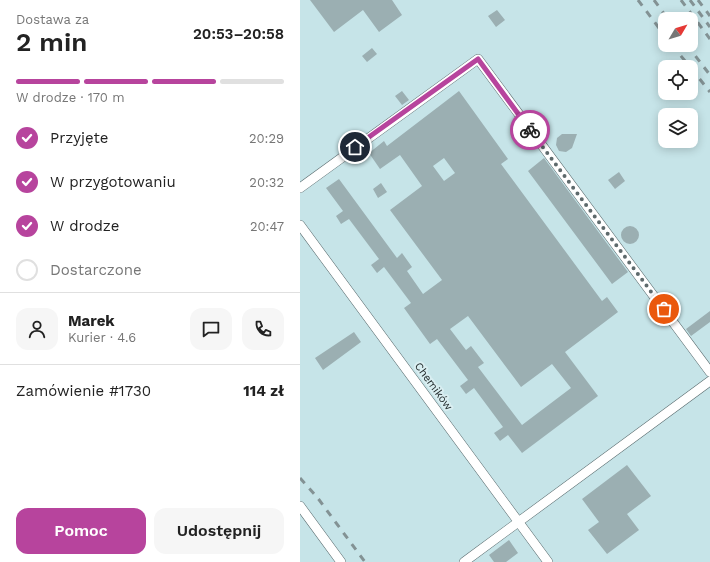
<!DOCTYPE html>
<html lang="pl">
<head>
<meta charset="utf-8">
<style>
	body { margin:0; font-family:"Work Sans",sans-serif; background:#f6f6f6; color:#222; height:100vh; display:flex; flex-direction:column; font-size:15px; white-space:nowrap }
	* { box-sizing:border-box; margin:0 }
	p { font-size:13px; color:#767676 }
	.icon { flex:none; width:22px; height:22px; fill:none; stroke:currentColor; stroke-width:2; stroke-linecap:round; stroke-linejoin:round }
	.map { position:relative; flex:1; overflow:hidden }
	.drawer { display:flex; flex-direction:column; background:#fff; width:300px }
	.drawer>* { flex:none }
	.needle { width:26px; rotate:52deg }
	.fabs { position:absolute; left:358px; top:12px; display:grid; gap:8px }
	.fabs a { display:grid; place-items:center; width:40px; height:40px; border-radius:8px; background:#fff; box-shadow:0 2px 10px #0003; font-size:20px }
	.pin { position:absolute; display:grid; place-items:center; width:34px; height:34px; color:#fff; margin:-17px; border:2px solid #fff; border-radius:50%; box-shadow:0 1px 4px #0007 }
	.courier { position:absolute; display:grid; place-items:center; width:40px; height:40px; margin:-20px; border:3px solid #b7449d; border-radius:50%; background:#fff; color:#222; box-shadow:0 1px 5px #0007 }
	.head em { font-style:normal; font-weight:600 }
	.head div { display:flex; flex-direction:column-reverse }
	.head { display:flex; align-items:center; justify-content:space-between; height:68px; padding:0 16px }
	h1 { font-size:26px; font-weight:600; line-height:30px }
	.bar { display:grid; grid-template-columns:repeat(4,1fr); gap:6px 4px; align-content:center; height:48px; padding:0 16px }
	.bar i { height:5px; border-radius:3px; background:#e0e0e0 }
	.bar .active { background:#b7449d }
	.bar p { grid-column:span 4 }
	.line { display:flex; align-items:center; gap:10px; padding:0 16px; border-top:1px solid #e0e0e0 }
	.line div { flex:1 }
	.round { display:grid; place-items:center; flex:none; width:42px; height:42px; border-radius:12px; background:#f6f6f6 }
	ol { padding:0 16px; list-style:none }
	li { display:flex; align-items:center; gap:12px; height:44px }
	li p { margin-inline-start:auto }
	li .icon { padding:4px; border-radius:50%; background:#b7449d; color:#fff; stroke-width:4 }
	li:last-child { color:#767676 }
	li i { width:22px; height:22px; border:2px solid #e0e0e0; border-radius:50% }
	.cta { display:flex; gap:8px; margin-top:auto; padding:8px 16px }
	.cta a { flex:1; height:46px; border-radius:12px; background:#b7449d; color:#fff; font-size:16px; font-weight:600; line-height:46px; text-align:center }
	.cta a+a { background:#f6f6f6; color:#222 }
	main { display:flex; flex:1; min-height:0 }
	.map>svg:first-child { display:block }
</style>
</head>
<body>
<main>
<section class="drawer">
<div class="head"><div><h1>2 min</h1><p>Dostawa za</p></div><em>20:53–20:58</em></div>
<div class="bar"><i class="active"></i><i class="active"></i><i class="active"></i><i></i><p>W drodze · 170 m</p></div>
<ol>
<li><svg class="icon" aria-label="check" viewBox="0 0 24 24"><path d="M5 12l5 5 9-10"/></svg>Przyjęte<p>20:29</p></li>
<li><svg class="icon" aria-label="check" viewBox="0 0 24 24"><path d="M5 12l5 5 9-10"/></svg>W przygotowaniu<p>20:32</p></li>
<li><svg class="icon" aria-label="check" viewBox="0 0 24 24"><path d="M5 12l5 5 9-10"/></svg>W drodze<p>20:47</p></li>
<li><i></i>Dostarczone</li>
</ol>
<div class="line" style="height:72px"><a class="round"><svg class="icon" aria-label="person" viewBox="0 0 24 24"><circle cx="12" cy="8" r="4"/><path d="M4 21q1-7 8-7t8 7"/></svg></a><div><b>Marek</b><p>Kurier · 4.6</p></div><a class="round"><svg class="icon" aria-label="chat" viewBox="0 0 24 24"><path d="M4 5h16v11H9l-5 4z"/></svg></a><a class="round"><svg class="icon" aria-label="phone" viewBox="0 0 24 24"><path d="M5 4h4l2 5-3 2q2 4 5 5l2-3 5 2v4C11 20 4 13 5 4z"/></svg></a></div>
<div class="line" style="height:52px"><div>Zamówienie #1730</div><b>114 zł</b></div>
<div class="cta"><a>Pomoc</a><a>Udostępnij</a></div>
</section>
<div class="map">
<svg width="410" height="562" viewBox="0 0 410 562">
	<rect width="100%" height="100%" fill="#d9eef1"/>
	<path fill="#c6e4e8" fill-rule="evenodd" d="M0 0H410V562H0ZM365 19H391V45H365ZM365 67H391V93H365ZM365 115H391V141H365Z"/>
	<path fill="#9bafb2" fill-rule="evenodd" d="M10 0H92L102 15 79 32 63 10 34 32Z
		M197 10 205 20 196 27 188 16Z
		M72 48 77 54 67 62 62 56Z
		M102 91 109 100 102 105 95 96Z
		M159 91 208 159 201 164 302 301 307 297 318 312 265 352 298 396 222 453 208 435 200 441 194 433 203 427 174 388 166 394 160 386 168 380 137 339 130 344 104 308 111 303 84 267 77 273 71 265 79 259 49 219 41 224 36 216 43 211 26 188 39 179 97 258 102 253 112 267 107 271 123 294 142 280 90 210 122 186 100 155 80 169 69 153 84 141 87 146ZM144 158 155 173 144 181 133 166ZM168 316 221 387 252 364 271 388 222 425 178 367 184 363 171 346 166 350 150 329Z
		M262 134H277L272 148 266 152 259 151 256 145 257 138Z
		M244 158 328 272 312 284 228 171Z
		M319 172 325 181 315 189 308 180Z
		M81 183 87 192 78 198 73 189Z
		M321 235a9 9 0 1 1 18 0a9 9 0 1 1-18 0Z
		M410 311V322L391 336 386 329Z
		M54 332 61 342 23 370 15 358Z
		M327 465 351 496 327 514 339 530 307 554 288 530 299 522 282 499Z
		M209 540 218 553 206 562H194L189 555Z"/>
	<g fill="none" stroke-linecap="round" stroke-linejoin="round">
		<g stroke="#57696c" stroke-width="10">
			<path id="minor" d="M0 188 178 59 410 372
				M0 225 248 562
				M0 506 41 562
				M164 562 410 381"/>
		</g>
		<use href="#minor" stroke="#fff" stroke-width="9"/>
		<path stroke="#839294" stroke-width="3" stroke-dasharray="7 7" stroke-linecap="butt" d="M338 0 365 36
			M354 0 368 19
			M381 0 410 39
			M390 0 410 27
			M398 0 410 16
			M372 45 390 67
			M387 45 410 75
			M391 68 410 92
			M0 478 17 497 65 562"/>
	</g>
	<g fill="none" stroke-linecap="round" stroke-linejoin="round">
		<path stroke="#5e6a6c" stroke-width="4" stroke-dasharray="0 7.2" d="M230 130 364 309"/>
		<path stroke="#b7449d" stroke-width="5" d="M55 147 178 59 230 130"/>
	</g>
	<g text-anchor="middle" stroke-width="4" stroke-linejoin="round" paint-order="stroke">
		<g font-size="11" fill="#1b2324" stroke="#d9eef1">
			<text transform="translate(134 386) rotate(54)" y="4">Chemików</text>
		</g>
	</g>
</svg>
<div class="fabs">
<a><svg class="needle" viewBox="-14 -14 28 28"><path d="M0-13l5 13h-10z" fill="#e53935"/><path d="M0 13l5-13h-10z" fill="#767676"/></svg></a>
<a><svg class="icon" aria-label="locate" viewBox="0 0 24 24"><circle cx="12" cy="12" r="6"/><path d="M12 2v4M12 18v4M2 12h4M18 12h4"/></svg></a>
<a><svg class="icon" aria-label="layers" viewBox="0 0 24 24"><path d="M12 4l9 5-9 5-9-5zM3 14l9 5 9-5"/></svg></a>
</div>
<div class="pin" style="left:364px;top:309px;background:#ea580c"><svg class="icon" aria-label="bag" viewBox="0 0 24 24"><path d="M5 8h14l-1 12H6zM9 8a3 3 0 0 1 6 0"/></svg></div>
<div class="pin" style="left:55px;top:147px;background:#1f2937"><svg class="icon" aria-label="home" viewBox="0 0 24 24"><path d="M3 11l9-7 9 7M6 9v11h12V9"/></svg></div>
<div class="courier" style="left:230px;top:130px"><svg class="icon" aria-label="bike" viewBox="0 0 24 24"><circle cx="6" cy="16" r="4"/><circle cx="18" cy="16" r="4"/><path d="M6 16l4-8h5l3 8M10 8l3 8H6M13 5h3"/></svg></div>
</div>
</main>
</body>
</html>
